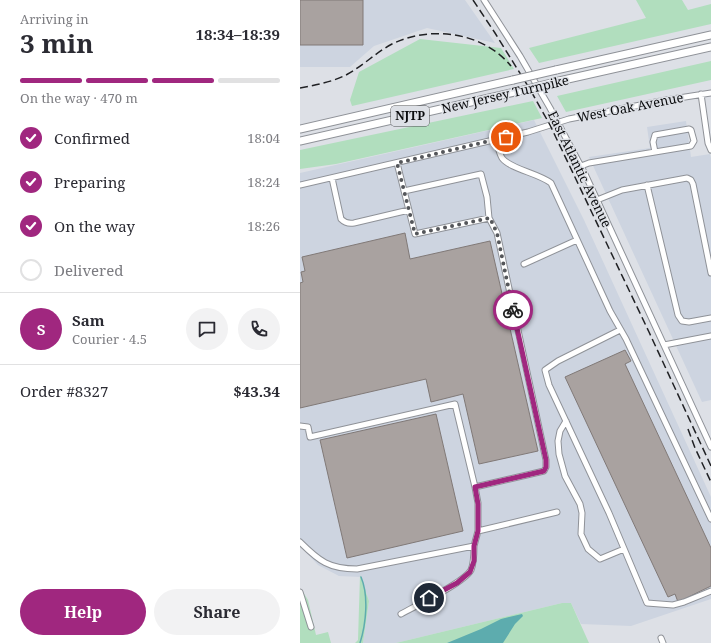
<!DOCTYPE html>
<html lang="en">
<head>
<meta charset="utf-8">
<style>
	body { margin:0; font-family:"Noto Serif",serif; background:#f2f2f3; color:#2b2b33; height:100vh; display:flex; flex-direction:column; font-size:15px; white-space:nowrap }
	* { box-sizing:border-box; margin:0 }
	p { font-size:13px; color:#7c7c81 }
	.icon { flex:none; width:22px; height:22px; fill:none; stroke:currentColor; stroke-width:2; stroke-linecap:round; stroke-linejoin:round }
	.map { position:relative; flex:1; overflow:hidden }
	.sheet { display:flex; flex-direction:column; background:#fff; width:300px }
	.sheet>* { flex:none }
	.pin { position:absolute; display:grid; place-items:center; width:34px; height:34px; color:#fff; margin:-17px; border:2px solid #fff; border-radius:50%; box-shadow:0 1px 4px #0007 }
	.courier { position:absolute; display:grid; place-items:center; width:40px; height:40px; margin:-20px; border:3px solid #a0277f; border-radius:50%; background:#fff; color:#222; box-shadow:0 1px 5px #0007 }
	.headline em { font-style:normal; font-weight:700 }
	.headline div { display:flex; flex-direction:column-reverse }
	.headline { display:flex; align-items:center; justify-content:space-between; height:68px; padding:0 20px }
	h1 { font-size:26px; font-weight:700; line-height:30px }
	.bar { display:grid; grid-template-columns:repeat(4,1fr); gap:6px 4px; align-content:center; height:48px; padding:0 20px }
	.bar i { height:5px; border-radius:3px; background:#e1e1e2 }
	.bar .current { background:#a0277f }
	.bar p { grid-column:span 4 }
	.line { display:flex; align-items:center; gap:10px; padding:0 20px; border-top:1px solid #e1e1e2 }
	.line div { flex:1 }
	.round { display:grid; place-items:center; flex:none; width:42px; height:42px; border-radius:21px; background:#f2f2f3 }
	ol { padding:0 20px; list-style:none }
	li { display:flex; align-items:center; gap:12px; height:44px }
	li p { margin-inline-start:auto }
	li .icon { padding:4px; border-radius:50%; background:#a0277f; color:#fff; stroke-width:4 }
	li:last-child { color:#7c7c81 }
	li i { width:22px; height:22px; border:2px solid #e1e1e2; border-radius:50% }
	.action { display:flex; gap:8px; margin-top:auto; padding:8px 20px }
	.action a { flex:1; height:46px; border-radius:24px; background:#a0277f; color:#fff; font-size:16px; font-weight:700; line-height:46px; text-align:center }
	.action a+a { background:#f2f2f3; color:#2b2b33 }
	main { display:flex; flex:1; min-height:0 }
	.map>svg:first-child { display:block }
</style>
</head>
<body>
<main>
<section class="sheet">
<div class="headline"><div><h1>3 min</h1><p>Arriving in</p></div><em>18:34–18:39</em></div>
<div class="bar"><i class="current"></i><i class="current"></i><i class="current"></i><i></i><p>On the way · 470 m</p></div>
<ol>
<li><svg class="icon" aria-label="check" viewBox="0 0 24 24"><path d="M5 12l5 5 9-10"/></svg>Confirmed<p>18:04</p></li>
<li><svg class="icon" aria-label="check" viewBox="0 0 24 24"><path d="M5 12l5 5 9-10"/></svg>Preparing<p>18:24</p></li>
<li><svg class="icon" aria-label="check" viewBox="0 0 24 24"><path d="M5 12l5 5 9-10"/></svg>On the way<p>18:26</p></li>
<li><i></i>Delivered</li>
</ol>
<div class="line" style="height:72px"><b class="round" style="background:#a0277f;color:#fff">S</b><div><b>Sam</b><p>Courier · 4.5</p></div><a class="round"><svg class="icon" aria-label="chat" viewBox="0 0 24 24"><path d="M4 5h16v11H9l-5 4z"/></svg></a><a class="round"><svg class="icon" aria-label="phone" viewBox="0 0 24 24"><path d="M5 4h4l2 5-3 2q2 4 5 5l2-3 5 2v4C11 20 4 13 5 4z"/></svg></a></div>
<div class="line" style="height:52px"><div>Order #8327</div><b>$43.34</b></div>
<div class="action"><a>Help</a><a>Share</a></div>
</section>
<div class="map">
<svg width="411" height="643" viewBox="0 0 411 643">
	<rect width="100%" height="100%" fill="#dde0e6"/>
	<path fill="#cdd4e0" d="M0 0H165L195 43 127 28 74 46 50 67H0Z
		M234 120 284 220 411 497V599L331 626 281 624 271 603H262L96 643H63L69 601 61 577 39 576 18 565 0 546V173Z
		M386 121 391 157 410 154 411 158V400L402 402 289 157 350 148 347 127Z"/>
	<path fill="#b1debe" d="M336 0H382L388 10 411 4V24L239 63 229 48 346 18Z
		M120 39 201 48 214 69 52 106 50 100 59 72Z
		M411 61V80L266 112 257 96Z
		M233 101 242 118 36 164 0 169V150Z
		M60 575 69 601 63 643H55L58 640Z
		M3 592 8 600 16 635 28 632 31 643H0V593Z
		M262 603H271L289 643H96Z"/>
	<path fill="#5dacae" d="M222 614 223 616 215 624 203 643H147L181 629 201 619Z"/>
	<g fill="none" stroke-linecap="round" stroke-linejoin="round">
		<path stroke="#5dacae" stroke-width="1.5" d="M60 643C66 624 69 596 61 577"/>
	</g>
	<path fill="#a9a2a0" stroke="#807977" d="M0 0H63V45H0Z
		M105 233 110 259 190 241 238 451 179 464 163 394 131 402 126 379 0 408V283L3 282 1 272 5 271 2 257Z
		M325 350 331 361 325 364 411 548V586L378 602 375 594 368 597 265 377Z
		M136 414 163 531 47 558 20 440Z"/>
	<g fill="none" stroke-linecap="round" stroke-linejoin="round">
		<g stroke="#8f9298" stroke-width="7">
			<path id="minor" d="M184 0 220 56 250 108 285 174 411 447
				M401 94 408 143 411 150
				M196 140C198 146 199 153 202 158 210 169 238 173 251 183L310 311 326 339 411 519
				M97 163 115 234 189 218 197 233 246 460V467L244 471 175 487 178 503V531
				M281 166 289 163 391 146 394 141 391 130 389 129 355 135 353 142 355 152
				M32 178 41 219C45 223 49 224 54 223L109 210
				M0 185 228 132 269 119 366 100 411 93
				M347 185 378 315 382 321 389 322 411 318
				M104 191 181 174 187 197 189 218
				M297 200 322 190 387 178 391 180 393 184 411 273
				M224 264 277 240
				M320 330 258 361 245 370 249 385 309 513 347 603 373 605 384 602 411 591
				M364 345 411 336
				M266 421 260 431 258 441 259 454 265 476 280 504 282 513 281 534 288 549 300 559 324 549
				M0 426 8 427 10 437 155 404 175 487
				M0 542C19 561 29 569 57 569L174 546 178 531 257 512
				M0 592 11 627
				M101 614C115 606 164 583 171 570 174 563 174 554 174 546
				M361 638 363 643"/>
		</g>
		<g stroke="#8f9298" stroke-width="9">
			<path id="highway" d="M256 70 411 35
				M259 81 411 47
				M0 129 213 80
				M0 141 219 91"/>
		</g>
		<use href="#minor" stroke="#fff" stroke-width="5"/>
		<use href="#highway" stroke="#fff" stroke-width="7"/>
		<path stroke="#202124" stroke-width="1.5" stroke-dasharray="8 4" stroke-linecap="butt" d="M173 0 195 33 231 91 250 125 349 332 411 466
			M0 88C16 85 32 82 46 75 63 66 75 53 92 44 131 25 183 32 211 66
			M388 429 395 448 411 482"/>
		<g stroke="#8f9298" stroke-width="9" stroke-linecap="butt">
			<path id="highway-bridge" d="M213 80 256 70
				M219 91 259 81"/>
		</g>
		<use href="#highway-bridge" stroke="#fff" stroke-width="7"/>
	</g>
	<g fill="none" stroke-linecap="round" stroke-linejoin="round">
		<path stroke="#54565a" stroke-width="4" stroke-dasharray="0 7.2" d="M206 137 97 163 115 234 190 218 197 233 213 310"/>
		<path stroke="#a0277f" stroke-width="5" d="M129 598 157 583 170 572 174 561V546L178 531V504L175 487 244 471 246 467V460L213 310"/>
	</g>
	<g text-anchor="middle" stroke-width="3" stroke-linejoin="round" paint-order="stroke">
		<rect fill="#dde0e6" stroke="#4a4c4f" stroke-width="1" x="91" y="106" width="38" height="20" rx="3"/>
		<g font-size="12" font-weight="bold" fill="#0b0c0e">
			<text x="110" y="120">NJTP</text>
		</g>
		<g font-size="13" fill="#0b0c0e" stroke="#dde0e6">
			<text transform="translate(205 94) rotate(-13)" y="5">New Jersey Turnpike</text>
			<text transform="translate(330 107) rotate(-11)" y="5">West Oak Avenue</text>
			<text transform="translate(280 169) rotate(64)" y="5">East Atlantic Avenue</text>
		</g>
	</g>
</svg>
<div class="pin" style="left:206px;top:137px;background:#ea580c"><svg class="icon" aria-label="bag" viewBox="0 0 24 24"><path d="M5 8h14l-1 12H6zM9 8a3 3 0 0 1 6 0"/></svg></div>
<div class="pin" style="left:129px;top:598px;background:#1f2937"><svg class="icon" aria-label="home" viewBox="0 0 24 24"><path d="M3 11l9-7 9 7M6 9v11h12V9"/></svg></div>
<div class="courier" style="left:213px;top:310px"><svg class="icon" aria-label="bike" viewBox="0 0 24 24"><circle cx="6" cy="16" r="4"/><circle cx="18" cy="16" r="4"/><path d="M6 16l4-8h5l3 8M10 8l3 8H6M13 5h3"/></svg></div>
</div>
</main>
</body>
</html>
